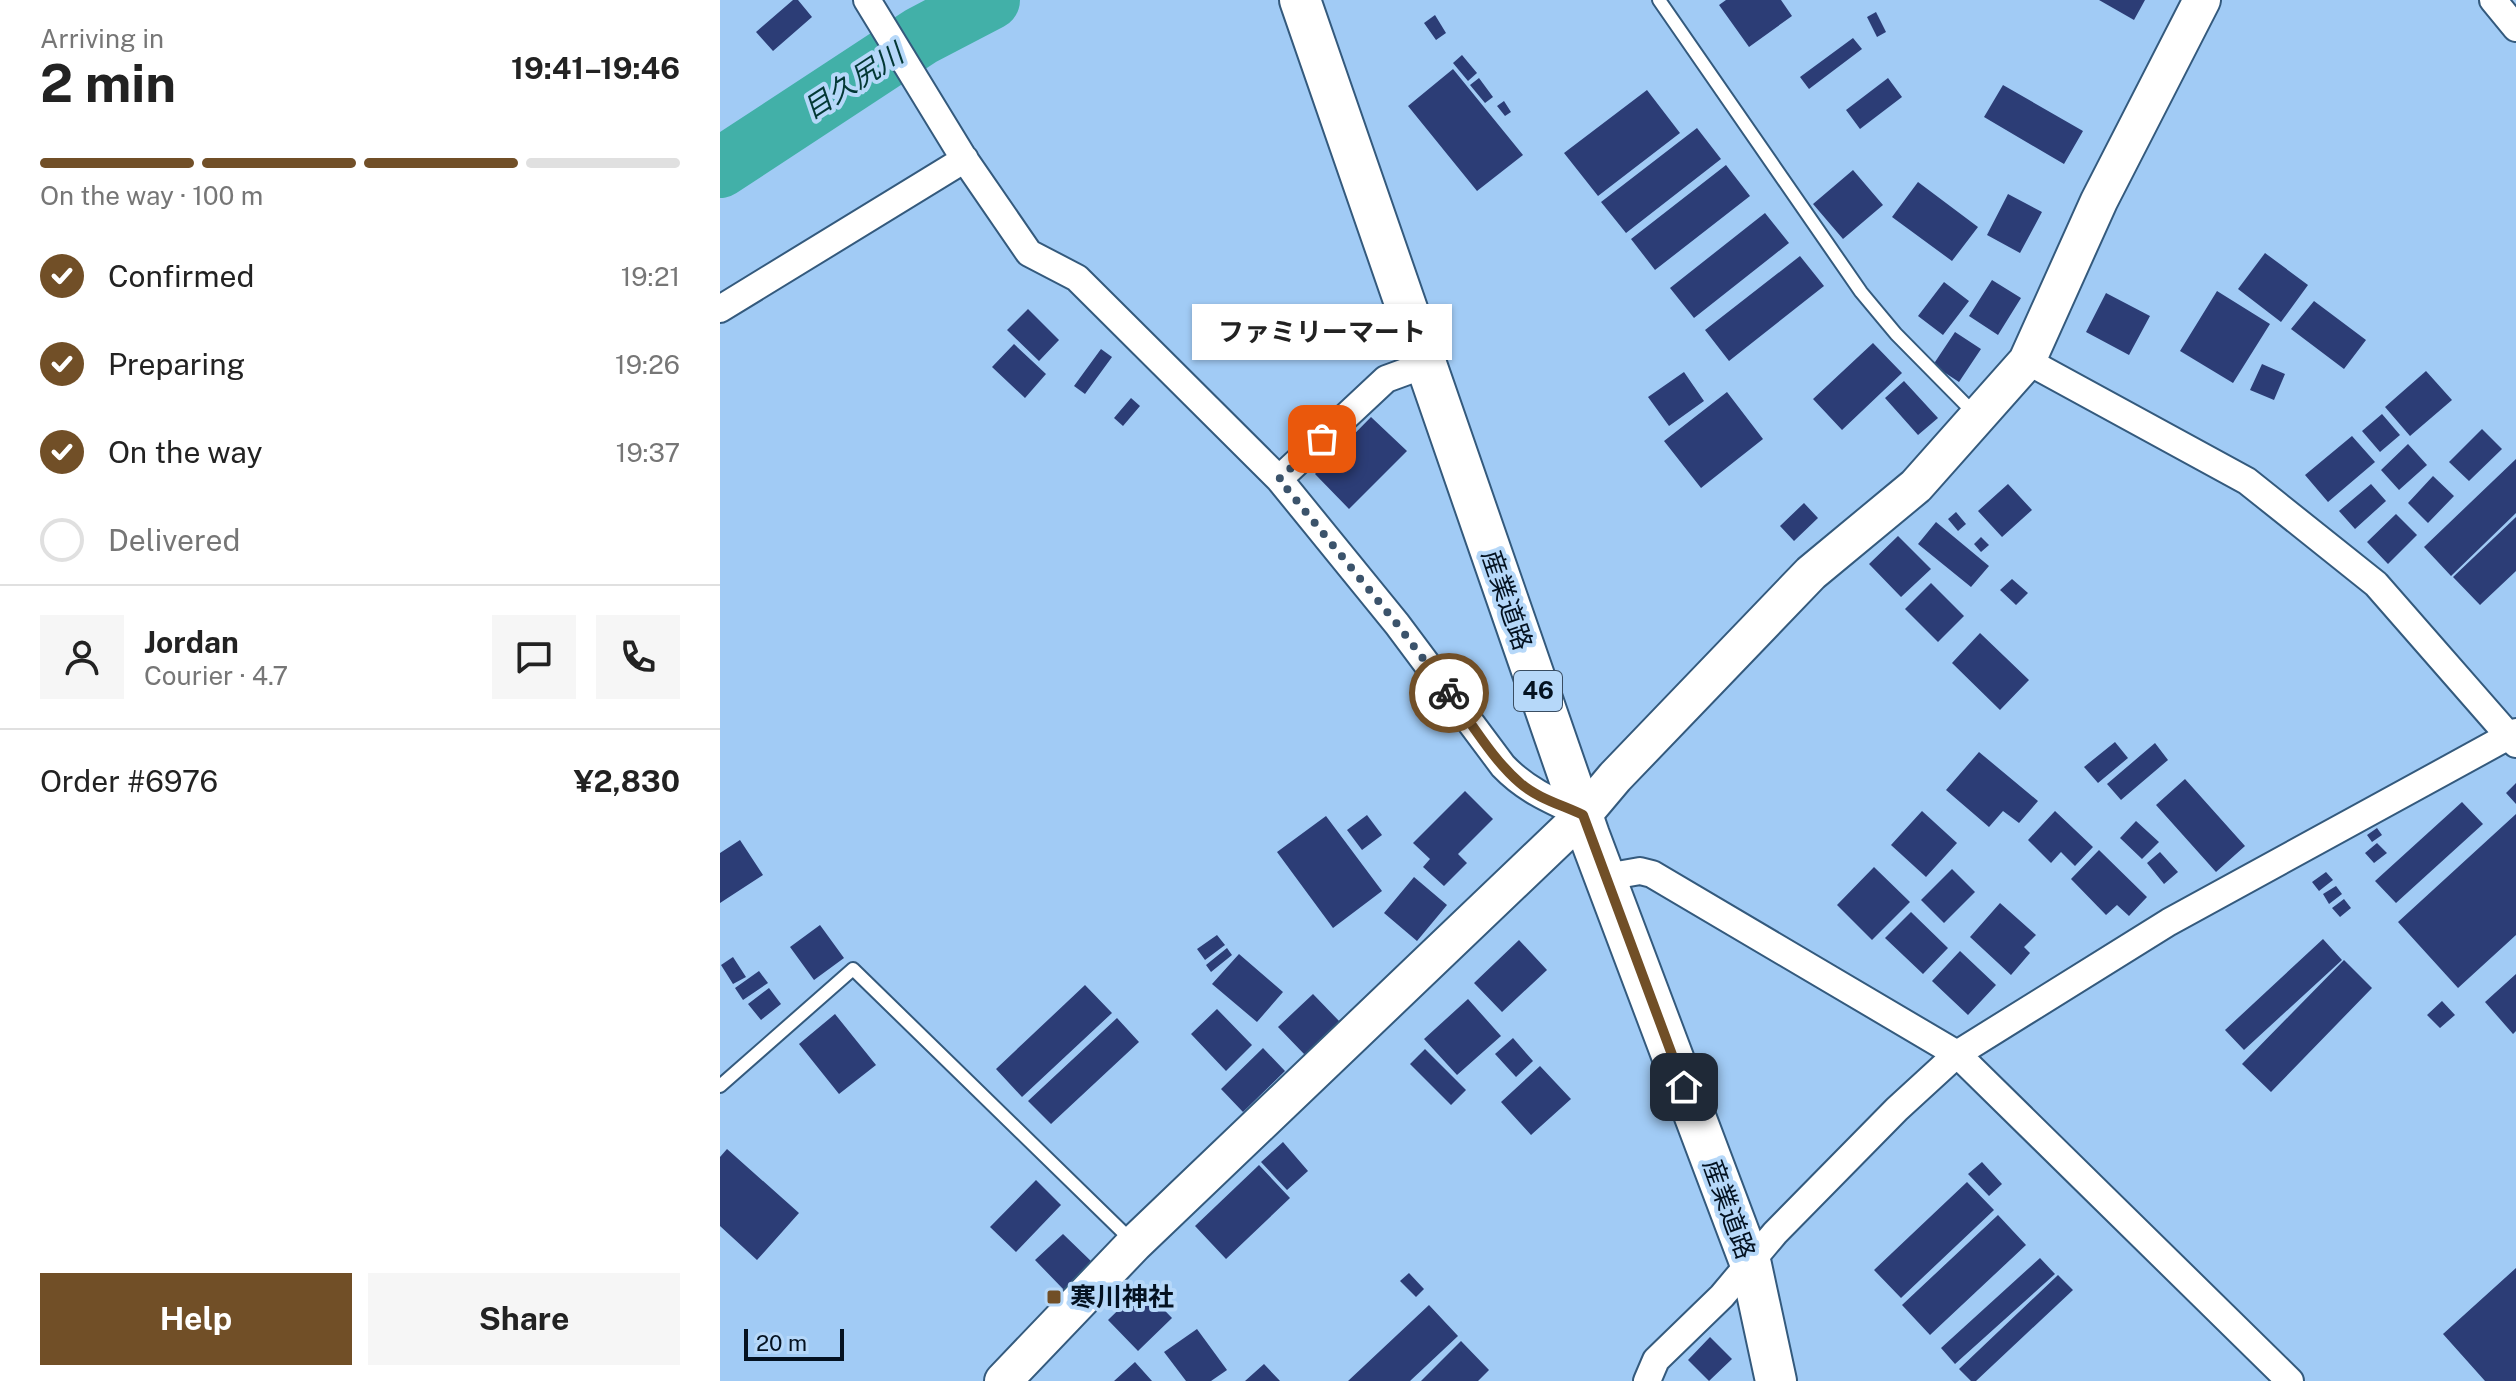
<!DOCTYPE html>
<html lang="en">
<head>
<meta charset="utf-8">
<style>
	body { margin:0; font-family:"Public Sans","Noto Sans JP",sans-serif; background:#f6f6f6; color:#222; height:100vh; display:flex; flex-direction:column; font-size:30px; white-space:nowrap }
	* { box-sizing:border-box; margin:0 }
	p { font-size:26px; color:#767676 }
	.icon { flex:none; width:44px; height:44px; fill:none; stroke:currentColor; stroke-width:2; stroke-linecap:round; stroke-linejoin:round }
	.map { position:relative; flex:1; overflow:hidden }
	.drawer { display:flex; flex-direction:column; background:#fff; width:720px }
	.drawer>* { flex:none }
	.scale { position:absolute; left:24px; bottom:20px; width:100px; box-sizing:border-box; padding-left:8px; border:4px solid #041221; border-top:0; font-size:22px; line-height:28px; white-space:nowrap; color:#041221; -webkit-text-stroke:6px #b6d8f9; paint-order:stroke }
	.pin { position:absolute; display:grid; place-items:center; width:68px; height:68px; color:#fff; margin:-34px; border-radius:16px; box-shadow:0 4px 12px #0006 }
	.courier { position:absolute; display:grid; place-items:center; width:80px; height:80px; margin:-40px; border:6px solid #714f27; border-radius:50%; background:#fff; color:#222; box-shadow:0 2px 10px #0007 }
	.bubble { position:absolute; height:56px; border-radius:0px; background:#fff; box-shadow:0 2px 6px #0004; font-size:26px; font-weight:700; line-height:56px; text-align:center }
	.summary em { font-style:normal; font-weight:700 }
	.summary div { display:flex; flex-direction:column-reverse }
	.summary { display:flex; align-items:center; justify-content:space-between; height:136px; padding:0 40px }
	h1 { font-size:52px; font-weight:700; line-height:60px }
	.bar { display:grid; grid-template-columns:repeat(4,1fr); gap:12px 8px; align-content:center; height:96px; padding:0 40px }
	.bar i { height:10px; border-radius:6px; background:#e0e0e0 }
	.bar .on { background:#714f27 }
	.bar p { grid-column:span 4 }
	.line { display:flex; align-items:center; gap:20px; padding:0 40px; border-top:2px solid #e0e0e0 }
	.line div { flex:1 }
	.round { display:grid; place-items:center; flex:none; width:84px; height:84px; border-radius:0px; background:#f6f6f6 }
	ol { padding:0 40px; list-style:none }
	li { display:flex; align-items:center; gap:24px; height:88px }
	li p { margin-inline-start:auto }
	li .icon { padding:8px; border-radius:50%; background:#714f27; color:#fff; stroke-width:4 }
	li:last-child { color:#767676 }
	li i { width:44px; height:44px; border:4px solid #e0e0e0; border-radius:50% }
	.primary-button { display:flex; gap:16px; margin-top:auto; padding:16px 40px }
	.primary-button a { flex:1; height:92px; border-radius:0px; background:#714f27; color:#fff; font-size:32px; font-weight:700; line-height:92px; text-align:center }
	.primary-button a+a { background:#f6f6f6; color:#222 }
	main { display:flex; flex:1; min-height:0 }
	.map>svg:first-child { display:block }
</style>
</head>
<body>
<main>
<section class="drawer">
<div class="summary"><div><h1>2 min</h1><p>Arriving in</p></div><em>19:41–19:46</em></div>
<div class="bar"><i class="on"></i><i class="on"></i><i class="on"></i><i></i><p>On the way · 100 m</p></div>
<ol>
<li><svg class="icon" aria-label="check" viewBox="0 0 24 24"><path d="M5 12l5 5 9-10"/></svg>Confirmed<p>19:21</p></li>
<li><svg class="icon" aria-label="check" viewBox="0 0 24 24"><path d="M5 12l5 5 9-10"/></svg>Preparing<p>19:26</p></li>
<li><svg class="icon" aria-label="check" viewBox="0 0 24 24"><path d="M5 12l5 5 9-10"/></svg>On the way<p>19:37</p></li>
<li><i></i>Delivered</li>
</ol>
<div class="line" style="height:144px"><a class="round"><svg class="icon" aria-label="person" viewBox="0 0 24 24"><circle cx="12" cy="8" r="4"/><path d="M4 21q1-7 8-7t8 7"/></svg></a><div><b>Jordan</b><p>Courier · 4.7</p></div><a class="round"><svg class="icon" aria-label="chat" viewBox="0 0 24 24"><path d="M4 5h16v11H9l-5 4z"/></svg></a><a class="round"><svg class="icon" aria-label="phone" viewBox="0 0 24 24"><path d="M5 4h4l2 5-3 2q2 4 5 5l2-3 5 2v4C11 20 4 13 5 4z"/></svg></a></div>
<div class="line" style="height:104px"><div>Order #6976</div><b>¥2,830</b></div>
<div class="primary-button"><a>Help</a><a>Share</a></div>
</section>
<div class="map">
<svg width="1796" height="1381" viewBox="0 0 1796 1381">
	<rect width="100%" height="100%" fill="#a1cbf5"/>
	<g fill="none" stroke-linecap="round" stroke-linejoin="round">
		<path stroke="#42b0a8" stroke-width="60" d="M0 168 201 36 270 0"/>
	</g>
	<path fill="#2c3d76" d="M73 0H78L92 17 53 51 36 32Z
		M1006 0H1061L1072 16 1029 47 999 5Z
		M1379 0H1425L1414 20Z
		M1156 12 1166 32 1157 37 1147 17Z
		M715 15 726 33 716 40 704 23Z
		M1133 38 1142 49 1089 89 1080 77Z
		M742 55 757 73 748 81 733 63Z
		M733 69 803 155 757 191 688 106Z
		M759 78 773 97 765 103 750 85Z
		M1168 78 1182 97 1140 129 1126 110Z
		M1283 85 1363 131 1344 164 1264 117Z
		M927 90 960 133 878 196 844 153Z
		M784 101 791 112 785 116 777 106Z
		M977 128 1001 159 906 233 881 202Z
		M1006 165 1030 196 935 270 911 239Z
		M1133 170 1163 205 1123 239 1093 204Z
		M1198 182 1258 227 1232 261 1172 217Z
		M1288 194 1322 212 1300 253 1267 235Z
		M1045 213 1069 243 974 318 950 288Z
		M1545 253 1588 285 1561 322 1518 289Z
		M1080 256 1104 286 1009 361 985 330Z
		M1272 280 1301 298 1278 335 1249 316Z
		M1224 282 1249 301 1223 335 1198 316Z
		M1497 291 1550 324 1513 383 1460 351Z
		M1386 293 1430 316 1409 355 1366 332Z
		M1594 301 1646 340 1624 369 1571 329Z
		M308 309 339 340 319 361 287 330Z
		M1235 332 1261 349 1239 382 1213 365Z
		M1153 343 1182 373 1122 430 1093 399Z
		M294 344 326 374 305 398 272 367Z
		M381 349 392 357 365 394 354 386Z
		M1542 364 1565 374 1554 400 1530 390Z
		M1706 371 1732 400 1690 436 1665 407Z
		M964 372 984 401 949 426 928 397Z
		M1184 381 1218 418 1198 435 1165 398Z
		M1007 392 1043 439 981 488 944 441Z
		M411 398 420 406 403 426 394 418Z
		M1662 414 1680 435 1660 452 1642 431Z
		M651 417 687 451 629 509 595 474Z
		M1762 429 1782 449 1749 481 1729 462Z
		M1632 436 1655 462 1608 502 1585 475Z
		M1688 444 1707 465 1679 490 1661 470Z
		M1796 459V513L1731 576 1704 547Z
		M1713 476 1734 496 1708 523 1688 503Z
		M1288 484 1312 510 1282 537 1258 511Z
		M1651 484 1666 501 1635 529 1619 511Z
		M1084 503 1098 518 1074 541 1060 526Z
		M1236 512 1246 524 1238 531 1228 519Z
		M1676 514 1697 535 1668 564 1647 542Z
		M1796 517V571L1760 605 1733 577Z
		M1216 522 1269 566 1251 587 1198 544Z
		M1178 536 1211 569 1181 597 1149 564Z
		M1261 537 1269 545 1261 552 1254 544Z
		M1292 579 1308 593 1296 605 1280 590Z
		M1211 583 1244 616 1218 642 1185 609Z
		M1260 633 1309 680 1280 710 1232 663Z
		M1395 742 1408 758 1378 783 1364 767Z
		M1435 743 1448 760 1401 800 1387 784Z
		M1259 752 1318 801 1299 823 1283 811 1269 827 1226 790Z
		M1465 779 1525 846 1496 872 1436 805Z
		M1796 783V804L1786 793Z
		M745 791 773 819 738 854 747 863 724 886 703 867 710 859 693 843Z
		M1742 802 1763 824 1676 903 1655 881Z
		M1202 811 1237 843 1206 877 1171 845Z
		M1335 811 1373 847 1355 866 1341 852 1331 863 1308 840Z
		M1796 814V935L1738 988 1678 922Z
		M647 815 662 835 642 850 627 830Z
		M606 816 662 891 613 928 557 852Z
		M1416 821 1439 842 1422 859 1400 838Z
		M1657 828 1662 835 1652 842 1647 835Z
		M20 840 43 875 0 903V853Z
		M1657 843 1667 853 1654 863 1645 853Z
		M1379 850 1427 897 1409 916 1397 905 1386 915 1351 879Z
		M1440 852 1458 872 1444 884 1427 863Z
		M1154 867 1190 902 1152 940 1117 905Z
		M1232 869 1255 892 1224 923 1201 900Z
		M1606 872 1613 880 1599 891 1592 882Z
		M694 877 727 905 697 941 664 913Z
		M1616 886 1622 894 1609 904 1603 894Z
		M1624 899 1631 908 1620 917 1612 908Z
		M1280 903 1316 935 1304 947 1310 953 1291 975 1250 937Z
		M1191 912 1228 948 1203 974 1165 938Z
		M100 925 124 958 94 980 70 947Z
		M497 935 505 945 485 960 477 949Z
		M1603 939 1622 960 1524 1050 1505 1030Z
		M799 940 827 970 782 1012 754 983Z
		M507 948 512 955 491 972 486 965Z
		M1240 951 1276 985 1248 1015 1212 981Z
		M519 954 563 992 537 1022 492 984Z
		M13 957 26 977 13 984 1 965Z
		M1624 960 1652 988 1551 1092 1522 1064Z
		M39 971 48 983 23 1000 15 988Z
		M1796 974V1031L1793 1034 1765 1002Z
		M365 985 392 1013 302 1097 276 1069Z
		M49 988 61 1004 41 1020 28 1004Z
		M593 994 620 1022 585 1055 558 1027Z
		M748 999 781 1036 737 1075 704 1039Z
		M1722 1001 1735 1015 1720 1028 1707 1015Z
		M497 1009 532 1045 506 1071 471 1034Z
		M115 1014 156 1065 119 1094 79 1044Z
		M397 1018 419 1042 331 1124 308 1101Z
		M793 1038 813 1061 796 1077 775 1054Z
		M543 1048 565 1071 523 1112 501 1089Z
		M705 1049 746 1090 731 1105 690 1064Z
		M820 1066 851 1099 811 1135 781 1102Z
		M563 1142 588 1171 567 1190 541 1162Z
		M7 1149 79 1213 37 1260 0 1226V1157Z
		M1262 1162 1282 1184 1269 1196 1248 1174Z
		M539 1165 570 1198 506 1259 475 1226Z
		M316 1180 341 1205 296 1252 270 1227Z
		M1247 1182 1274 1210 1181 1298 1154 1270Z
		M1278 1215 1306 1245 1210 1335 1182 1305Z
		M343 1234 373 1263 345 1291 315 1260Z
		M1320 1258 1335 1274 1235 1364 1221 1348Z
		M1796 1268V1381H1765L1723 1334Z
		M689 1273 704 1289 696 1297 680 1281Z
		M1338 1275 1353 1290 1256 1381H1251L1239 1369Z
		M422 1287 452 1318 418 1351 388 1320Z
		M709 1305 738 1336 690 1381H628Z
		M477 1329 507 1370 491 1381H466L444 1352Z
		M990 1337 1012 1359 989 1381 968 1360Z
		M741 1341 769 1370 758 1381H701Z
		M415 1362 432 1381H394Z
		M544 1364 560 1381H525Z"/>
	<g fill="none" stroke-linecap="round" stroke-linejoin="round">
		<g stroke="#345a7d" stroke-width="16">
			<path id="lane" d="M939 0 1141 292 1176 334 1254 413
				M0 1086 133 969 412 1241"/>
		</g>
		<g stroke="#345a7d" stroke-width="30">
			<path id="street" d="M147 0 243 157 309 253 357 278 559 479 677 624 783 766C806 790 832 801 863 815
				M1773 0 1796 28
				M0 309 245 159
				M1307 361 1527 481 1656 584 1796 744
				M559 479 666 379 707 364
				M886 877 920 871 932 874 1237 1054 1570 1381
				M927 1381 936 1360 1002 1296 1055 1233 1177 1109 1237 1054 1449 922 1796 732"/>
		</g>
		<g stroke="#345a7d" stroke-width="40">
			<path id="secondary" d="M283 1381 414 1244 863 815 895 777 1091 573 1196 486 1307 361 1379 201 1482 0"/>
		</g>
		<g stroke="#345a7d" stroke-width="44">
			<path id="primary" d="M580 0 869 835 1031 1265 1056 1381"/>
		</g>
		<use href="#lane" stroke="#fff" stroke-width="12"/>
		<use href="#street" stroke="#fff" stroke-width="26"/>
		<use href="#secondary" stroke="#fff" stroke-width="36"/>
		<use href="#primary" stroke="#fff" stroke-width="40"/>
	</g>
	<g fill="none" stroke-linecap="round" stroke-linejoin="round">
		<path stroke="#3b536b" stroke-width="8" stroke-dasharray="0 14.4" d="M602 439 559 479 677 624 729 693"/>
		<path stroke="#714f27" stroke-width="10" d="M729 693C751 722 772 759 800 783 817 798 842 805 863 815L964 1087"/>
	</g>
	<rect fill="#714f27" stroke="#b6d8f9" stroke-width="3" x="326" y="1289" width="16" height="16" rx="4"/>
	<g text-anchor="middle" stroke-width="8" stroke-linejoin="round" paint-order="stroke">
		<rect fill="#b6d8f9" stroke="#394d62" stroke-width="2" x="794" y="671" width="48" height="40" rx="6"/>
		<g font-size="24" font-weight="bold" fill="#041221">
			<text x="818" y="699">46</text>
		</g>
		<g font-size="26" fill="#041221" stroke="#b6d8f9">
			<text transform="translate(787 600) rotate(71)" y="9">産業道路</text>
			<text transform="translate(1009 1209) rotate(70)" y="9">産業道路</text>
		</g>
		<g font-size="26" font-weight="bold" fill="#041221" stroke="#b6d8f9" text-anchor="start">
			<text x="350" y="1306">寒川神社</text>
		</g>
		<g font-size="28" font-style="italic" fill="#033835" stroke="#b6d8f9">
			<text transform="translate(133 81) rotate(-33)" y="10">目久尻川</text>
		</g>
	</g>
</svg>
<div class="scale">20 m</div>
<div class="pin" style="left:602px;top:439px;background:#ea580c"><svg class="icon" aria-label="bag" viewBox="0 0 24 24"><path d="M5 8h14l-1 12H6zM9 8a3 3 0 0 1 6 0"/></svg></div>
<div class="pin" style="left:964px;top:1087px;background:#1f2937"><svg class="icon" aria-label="home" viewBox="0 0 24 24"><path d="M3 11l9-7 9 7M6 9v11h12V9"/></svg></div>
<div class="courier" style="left:729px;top:693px"><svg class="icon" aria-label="bike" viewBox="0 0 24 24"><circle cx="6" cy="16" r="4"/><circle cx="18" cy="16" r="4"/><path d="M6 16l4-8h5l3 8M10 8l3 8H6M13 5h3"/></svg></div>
<div class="bubble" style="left:472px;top:304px;width:260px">ファミリーマート</div>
</div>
</main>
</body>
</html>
